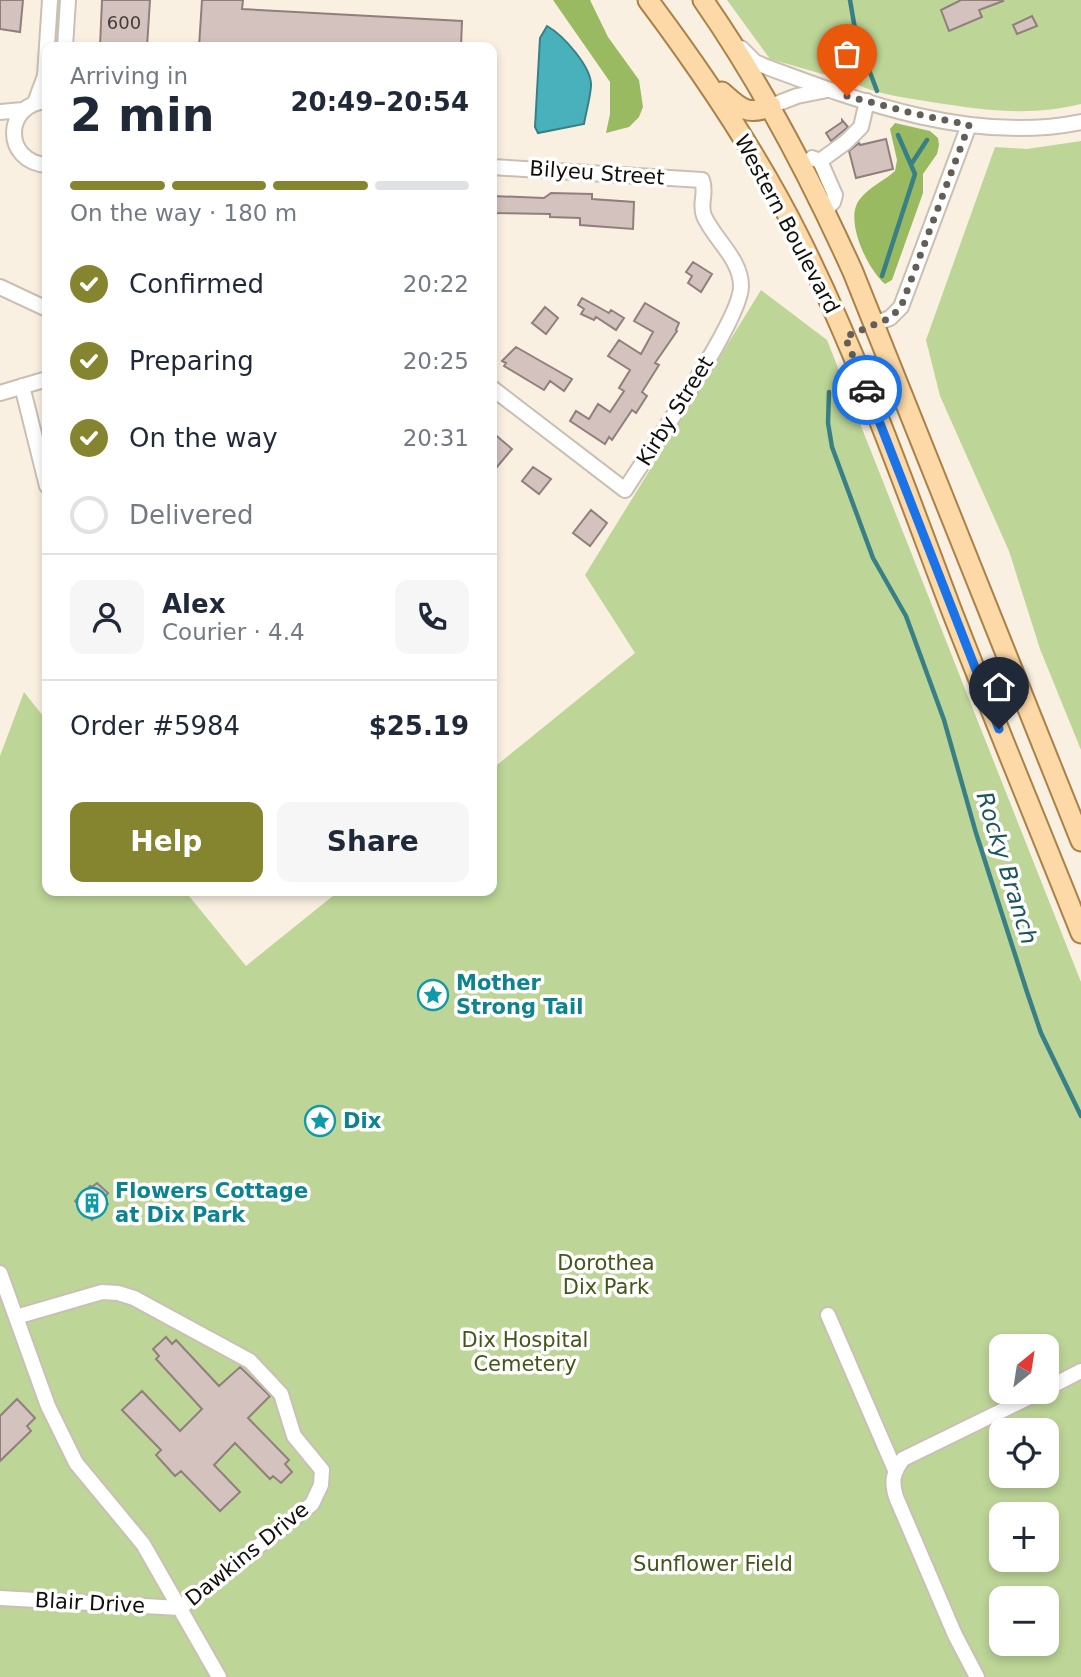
<!DOCTYPE html>
<html lang="en">
<head>
<meta charset="utf-8">
<style>
	body { margin:0; font-family:"DejaVu Sans",sans-serif; background:#f6f6f7; color:#1f2937; height:100vh; display:flex; flex-direction:column; font-size:26px; white-space:nowrap }
	* { box-sizing:border-box; margin:0 }
	p { font-size:23px; color:#747a83 }
	.icon { flex:none; width:38px; height:38px; fill:none; stroke:currentColor; stroke-width:2; stroke-linecap:round; stroke-linejoin:round }
	.map { position:relative; flex:1; overflow:hidden }
	.details { position:absolute; left:42px; top:42px; width:455px; height:854px; display:flex; flex-direction:column; background:#fff; border-radius:14px; box-shadow:0 4px 10px #0003 }
	.details>* { flex:none }
	.needle { width:46px; rotate:30deg }
	.controls { position:absolute; left:989px; top:1334px; display:grid; gap:14px }
	.controls a { display:grid; place-items:center; width:70px; height:70px; border-radius:14px; background:#fff; box-shadow:0 4px 10px #0003; font-size:35px }
	.pin { position:absolute; display:grid; place-items:center; width:60px; height:60px; color:#fff; margin:-72px -30px; border-radius:50% 50% 50% 0; rotate:-45deg; box-shadow:0 0 7px #0007 }
	.pin .icon { rotate:45deg }
	.courier { position:absolute; display:grid; place-items:center; width:70px; height:70px; margin:-35px; border:5px solid #1a73e8; border-radius:50%; background:#fff; color:#222; box-shadow:0 2px 9px #0007 }
	.headline em { font-style:normal; font-weight:800 }
	.headline div { display:flex; flex-direction:column-reverse }
	.headline { display:flex; align-items:center; justify-content:space-between; height:119px; padding:0 28px }
	h1 { font-size:46px; font-weight:800; line-height:52px }
	.bar { display:grid; grid-template-columns:repeat(4,1fr); gap:10px 7px; align-content:center; height:84px; padding:0 28px }
	.bar i { height:9px; border-radius:5px; background:#e0e1e3 }
	.bar .on { background:#85852f }
	.bar p { grid-column:span 4 }
	.line { display:flex; align-items:center; gap:18px; padding:0 28px; border-top:2px solid #e0e1e3 }
	.line div { flex:1 }
	.round { display:grid; place-items:center; flex:none; width:74px; height:74px; border-radius:14px; background:#f6f6f7 }
	ol { padding:0 28px; list-style:none }
	li { display:flex; align-items:center; gap:21px; height:77px }
	li p { margin-inline-start:auto }
	li .icon { padding:7px; border-radius:50%; background:#85852f; color:#fff; stroke-width:4 }
	li:last-child { color:#747a83 }
	li i { width:38px; height:38px; border:4px solid #e0e1e3; border-radius:50% }
	.primary-button { display:flex; gap:14px; margin-top:auto; padding:14px 28px }
	.primary-button a { flex:1; height:80px; border-radius:14px; background:#85852f; color:#fff; font-size:28px; font-weight:800; line-height:80px; text-align:center }
	.primary-button a+a { background:#f6f6f7; color:#1f2937 }
	.map>svg:first-child { display:block }
</style>
</head>
<body>
<div class="map">
<svg width="1081" height="1677" viewBox="0 0 1081 1677">
	<rect width="100%" height="100%" fill="#faf0e2"/>
	<path fill="#bdd597" fill-rule="evenodd" d="M727 0H1081V104C1029 117 983 110 931 102 907 98 881 95 858 85V81L840 79 770 59Z
		M1081 141V750L1040 649 1009 551 940 396 926 340 995 147 1027 149Z
		M761 290 827 340 1081 982V1677H0V756L24 692 47 721V891H185L246 966 339 891H492V769L635 653 585 575ZM1001 1346H1046V1391H1001ZM1001 1430H1046V1475H1001ZM1001 1514H1046V1559H1001ZM1001 1598H1046V1643H1001Z"/>
	<path fill="#9aba62" d="M553 0H590L608 37 639 80 643 107 639 117 629 127 606 133 610 114V82Z
		M895 123 930 131 938 138 939 145 937 154 923 174V193L892 280 885 284C868 270 843 219 860 199 869 187 884 181 895 171L897 160 890 129Z"/>
	<path fill="#48b1bb" stroke="#388086" stroke-width="2" d="M547 26C563 35 592 67 591 86 590 99 586 112 584 124L538 133 535 127 540 38Z"/>
	<g fill="none" stroke-linecap="round" stroke-linejoin="round">
		<path stroke="#388086" stroke-width="4.5" d="M850 0 856 35 877 91
			M912 163 927 140
			M882 276 915 174 898 135
			M829 392 828 423 832 447 873 558 906 616 944 720 976 833 1027 992 1041 1033 1081 1116"/>
	</g>
	<path fill="#d4c2be" stroke="#907f7c" stroke-width="2" d="M0 0H23L20 32 0 29Z
		M102 0H150L147 47H100Z
		M202 0H243L242 9 462 21 461 47H199Z
		M961 0H1002L1003 1 979 10 982 17 949 31 941 10Z
		M1032 16 1037 26 1017 34 1013 25Z
		M842 120 848 127 831 141 826 133 842 122Z
		M886 139 893 169 856 178 849 151 859 143 860 145Z
		M551 193 592 194V199L634 202 633 229 580 225V218L550 217V214L492 213 493 196 544 198Z
		M693 262 712 274 701 292 688 283 692 276 686 272Z
		M582 298 609 313 611 310 624 318 616 330 596 317 594 320 581 314 584 309 578 305Z
		M645 303 679 323 676 330 677 331 655 363 659 365 642 392 647 396 636 413 632 410 612 440 609 437 605 444 570 421 576 411 589 419 598 404 610 412 624 391 619 388 630 370 608 356 619 340 641 354 653 332 634 321Z
		M545 307 558 318 546 334 532 323Z
		M516 347 572 379 564 391 550 381 544 390 504 366 506 363 502 361Z
		M492 432 512 449 492 473Z
		M533 467 551 479 539 494 522 481Z
		M591 510 607 523 590 546 573 533Z
		M97 1183 108 1193 103 1199 108 1204 92 1220 75 1201 90 1186 92 1187Z
		M166 1337 172 1344 176 1340 219 1386 240 1367 270 1396 248 1418 289 1460 285 1464 292 1472 281 1483 273 1476 270 1479 235 1443 214 1465 240 1492 220 1511 181 1471 175 1476 156 1455 161 1450 122 1410 142 1391 180 1431 202 1409 156 1359 159 1356 153 1349Z
		M17 1399 35 1418 27 1426 31 1431 0 1461V1416Z"/>
	<g fill="none" stroke-linecap="round" stroke-linejoin="round">
		<g stroke="#c9c0b3" stroke-width="18">
			<path id="minor" d="M65 47 68 0
				M741 48 755 62 764 66C863 103 974 144 1081 122
				M47 101C3 104 3 162 47 165
				M35 103 45 76 50 0
				M771 106 797 96 827 90
				M0 112 23 110
				M812 158 820 161 835 195 833 202 825 211
				M820 161 846 142 861 127 867 101
				M492 167 702 180C707 193 699 204 704 216 714 239 741 259 741 286 742 319 647 455 625 490L492 388
				M0 287 47 309
				M874 324 890 318 901 307 969 125
				M22 386 47 486
				M0 393 47 379
				M0 1273 48 1406 76 1463 143 1544 219 1677
				M828 1315 895 1470
				M1046 1389 1081 1371
				M0 1598 180 1608 312 1504 321 1485 322 1470 294 1436 281 1394 250 1361 134 1298 118 1293 102 1292 16 1317
				M977 1677 955 1635 896 1497C891 1481 893 1473 903 1459L1042 1391"/>
		</g>
		<g stroke="#a98249" stroke-width="23">
			<path id="major" d="M648 0C705 76 759 156 801 241 860 360 904 485 951 609 993 717 1038 825 1081 933
				M703 0C763 86 810 177 853 272L1081 841
				M722 92C739 107 747 117 771 106"/>
		</g>
		<use href="#minor" stroke="#fff" stroke-width="14"/>
		<use href="#major" stroke="#fcd9a6" stroke-width="19"/>
	</g>
	<g fill="none" stroke-linecap="round" stroke-linejoin="round">
		<path stroke="#635e56" stroke-width="7" stroke-dasharray="0 12.6" d="M847 96 916 114 969 125 901 307 890 318 845 337 867 390"/>
		<path stroke="#1a73e8" stroke-width="9" d="M867 390 999 729"/>
	</g>
	<defs>
		<g id="sight-ring" transform="scale(1.575)"><circle r="9.5" fill="#fff" stroke="#0f9aa8" stroke-width="1.5"/><path d="M0-6L1.8-2.2L6-1.7L2.9 1.2L3.7 5.4L0 3.3L-3.7 5.4L-2.9 1.2L-6-1.7L-1.8-2.2Z" fill="#0f9aa8"/></g>
		<g id="building-ring" transform="scale(1.575)"><circle r="9.5" fill="#fff" stroke="#0f9aa8" stroke-width="1.5"/><path d="M-4-6H4V6H1V3H-1V6H-4ZM-2.5-4.3h1.7v1.8h-1.7ZM.8-4.3h1.7v1.8H.8ZM-2.5-1h1.7V.8h-1.7ZM.8-1h1.7V.8H.8Z" fill="#0f9aa8"/></g>
	</defs>
	<g fill-rule="evenodd">
		<use href="#sight-ring" x="433" y="995"/>
		<use href="#sight-ring" x="320" y="1121"/>
		<use href="#building-ring" x="92" y="1203"/>
	</g>
	<g text-anchor="middle" stroke-width="7" stroke-linejoin="round" paint-order="stroke">
		<g font-size="18" fill="#423c38">
			<text x="124" y="29">600</text>
		</g>
		<g font-size="21" fill="#120f0b" stroke="#fff">
			<text transform="translate(597 173) rotate(4)" y="7">Bilyeu Street</text>
			<text transform="translate(787 224) rotate(62)" y="7">Western Boulevard</text>
			<text transform="translate(675 411) rotate(-58)" y="7">Kirby Street</text>
			<text transform="translate(247 1554) rotate(-39)" y="7">Dawkins Drive</text>
			<text transform="translate(90 1603) rotate(3)" y="7">Blair Drive</text>
		</g>
		<g font-size="21" font-weight="bold" fill="#0d838f" stroke="#fff" text-anchor="start">
			<text x="456" y="990">Mother<tspan x="456" dy="24">Strong Tail</tspan></text>
			<text x="343" y="1128">Dix</text>
			<text x="115" y="1198">Flowers Cottage<tspan x="115" dy="24">at Dix Park</tspan></text>
		</g>
		<g font-size="21" fill="#425617" stroke="#fff">
			<text x="606" y="1270">Dorothea<tspan x="606" dy="24">Dix Park</tspan></text>
			<text x="525" y="1347">Dix Hospital<tspan x="525" dy="24">Cemetery</tspan></text>
			<text x="713" y="1571">Sunflower Field</text>
		</g>
		<g font-size="23" font-style="italic" fill="#1a555b" stroke="#fff">
			<text transform="translate(1007 868) rotate(73)" y="8">Rocky Branch</text>
		</g>
	</g>
</svg>
<div class="controls">
<a><svg class="needle" viewBox="-14 -14 28 28"><path d="M0-13l5 13h-10z" fill="#e53935"/><path d="M0 13l5-13h-10z" fill="#747a83"/></svg></a>
<a><svg class="icon" aria-label="locate" viewBox="0 0 24 24"><circle cx="12" cy="12" r="6"/><path d="M12 2v4M12 18v4M2 12h4M18 12h4"/></svg></a>
<a>+</a>
<a>−</a>
</div>
<div class="pin" style="left:847px;top:96px;background:#ea580c"><svg class="icon" aria-label="bag" viewBox="0 0 24 24"><path d="M5 8h14l-1 12H6zM9 8a3 3 0 0 1 6 0"/></svg></div>
<div class="pin" style="left:999px;top:729px;background:#1f2937"><svg class="icon" aria-label="home" viewBox="0 0 24 24"><path d="M3 11l9-7 9 7M6 9v11h12V9"/></svg></div>
<div class="courier" style="left:867px;top:390px"><svg class="icon" aria-label="car" viewBox="0 0 24 24"><path d="M5 17H2v-5l4-1 3-4h7l3 4 3 1v5h-3M9 17h6M6 11h13"/><circle cx="7" cy="17" r="2"/><circle cx="17" cy="17" r="2"/></svg></div>
<section class="details">
<div class="headline"><div><h1>2 min</h1><p>Arriving in</p></div><em>20:49–20:54</em></div>
<div class="bar"><i class="on"></i><i class="on"></i><i class="on"></i><i></i><p>On the way · 180 m</p></div>
<ol>
<li><svg class="icon" aria-label="check" viewBox="0 0 24 24"><path d="M5 12l5 5 9-10"/></svg>Confirmed<p>20:22</p></li>
<li><svg class="icon" aria-label="check" viewBox="0 0 24 24"><path d="M5 12l5 5 9-10"/></svg>Preparing<p>20:25</p></li>
<li><svg class="icon" aria-label="check" viewBox="0 0 24 24"><path d="M5 12l5 5 9-10"/></svg>On the way<p>20:31</p></li>
<li><i></i>Delivered</li>
</ol>
<div class="line" style="height:126px"><a class="round"><svg class="icon" aria-label="person" viewBox="0 0 24 24"><circle cx="12" cy="8" r="4"/><path d="M4 21q1-7 8-7t8 7"/></svg></a><div><b>Alex</b><p>Courier · 4.4</p></div><a class="round"><svg class="icon" aria-label="phone" viewBox="0 0 24 24"><path d="M5 4h4l2 5-3 2q2 4 5 5l2-3 5 2v4C11 20 4 13 5 4z"/></svg></a></div>
<div class="line" style="height:91px"><div>Order #5984</div><b>$25.19</b></div>
<div class="primary-button"><a>Help</a><a>Share</a></div>
</section>
</div>
</body>
</html>
